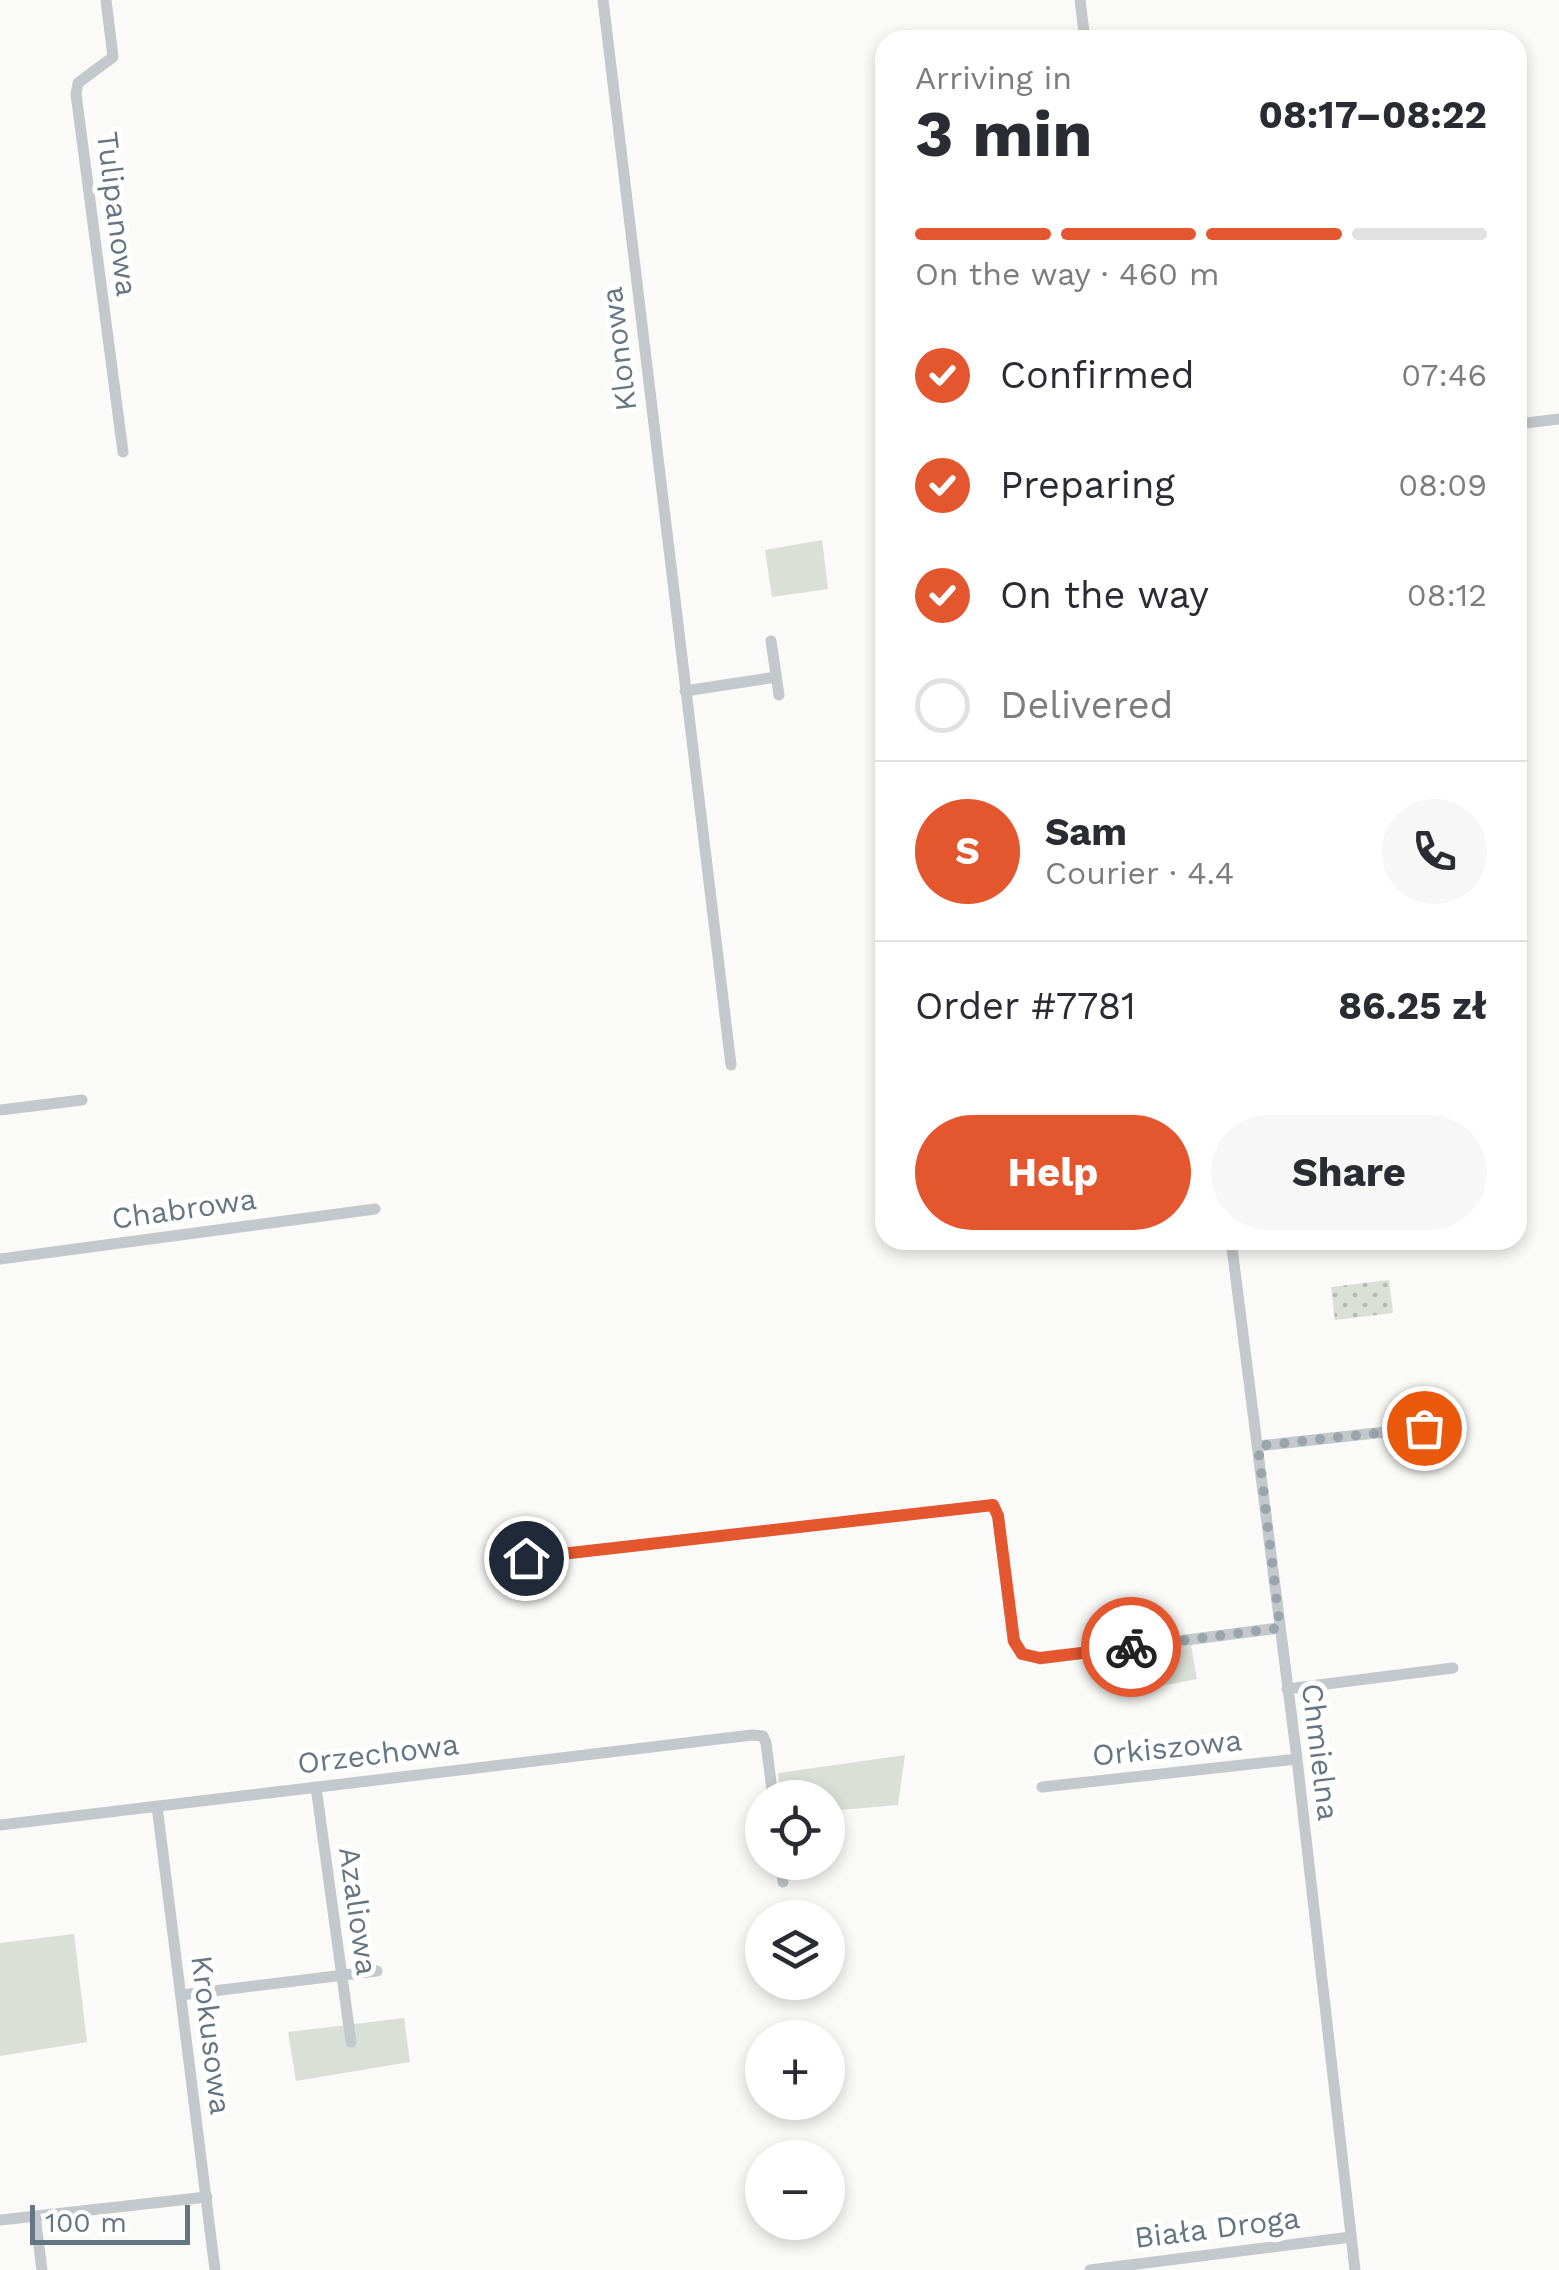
<!DOCTYPE html>
<html lang="en">
<head>
<meta charset="utf-8">
<style>
	body { margin:0; font-family:"Work Sans",sans-serif; background:#f7f7f7; color:#2b2b33; height:100vh; display:flex; flex-direction:column; font-size:38px; white-space:nowrap }
	* { box-sizing:border-box; margin:0 }
	p { font-size:32px; color:#7c7c81 }
	.icon { flex:none; width:55px; height:55px; fill:none; stroke:currentColor; stroke-width:2; stroke-linecap:round; stroke-linejoin:round }
	.map { position:relative; flex:1; overflow:hidden }
	.drawer { position:absolute; left:875px; top:30px; width:652px; height:1220px; display:flex; flex-direction:column; background:#fff; border-radius:30px; box-shadow:0 5px 15px #0003 }
	.drawer>* { flex:none }
	.controls { position:absolute; left:745px; top:1780px; display:grid; gap:20px }
	.controls a { display:grid; place-items:center; width:100px; height:100px; border-radius:50%; background:#fff; box-shadow:0 5px 15px #0003; font-size:50px }
	.scale { position:absolute; left:30px; bottom:25px; width:160px; box-sizing:border-box; padding-left:10px; border:5px solid #657683; border-top:0; font-size:28px; line-height:35px; white-space:nowrap; color:#657683; -webkit-text-stroke:8px #fff; paint-order:stroke }
	.pin { position:absolute; display:grid; place-items:center; width:85px; height:85px; color:#fff; margin:-42px; border:5px solid #fff; border-radius:50%; box-shadow:0 2px 10px #0007 }
	.courier { position:absolute; display:grid; place-items:center; width:100px; height:100px; margin:-50px; border:8px solid #e4572e; border-radius:50%; background:#fff; color:#222; box-shadow:0 2px 12px #0007 }
	.overview em { font-style:normal; font-weight:700 }
	.overview div { display:flex; flex-direction:column-reverse }
	.overview { display:flex; align-items:center; justify-content:space-between; height:170px; padding:0 40px }
	h1 { font-size:65px; font-weight:700; line-height:75px }
	.bar { display:grid; grid-template-columns:repeat(4,1fr); gap:15px 10px; align-content:center; height:120px; padding:0 40px }
	.bar i { height:12px; border-radius:8px; background:#e1e1e2 }
	.bar .on { background:#e4572e }
	.bar p { grid-column:span 4 }
	.line { display:flex; align-items:center; gap:25px; padding:0 40px; border-top:2px solid #e1e1e2 }
	.line div { flex:1 }
	.round { display:grid; place-items:center; flex:none; width:105px; height:105px; border-radius:52px; background:#f7f7f7 }
	ol { padding:0 40px; list-style:none }
	li { display:flex; align-items:center; gap:30px; height:110px }
	li p { margin-inline-start:auto }
	li .icon { padding:10px; border-radius:50%; background:#e4572e; color:#fff; stroke-width:4 }
	li:last-child { color:#7c7c81 }
	li i { width:55px; height:55px; border:5px solid #e1e1e2; border-radius:50% }
	.button { display:flex; gap:20px; margin-top:auto; padding:20px 40px }
	.button a { flex:1; height:115px; border-radius:60px; background:#e4572e; color:#fff; font-size:40px; font-weight:700; line-height:115px; text-align:center }
	.button a+a { background:#f7f7f7; color:#2b2b33 }
	.map>svg:first-child { display:block }
</style>
</head>
<body>
<div class="map">
<svg width="1559" height="2270" viewBox="0 0 1559 2270">
	<defs>
		<pattern id="garden-dots" width="8" height="8" patternUnits="userSpaceOnUse" patternTransform="scale(2.5)"><rect width="8" height="8" fill="#dadfd7"/><path d="M2 2h.1M6 6h.1" fill="none" stroke="#b4b9b4" stroke-width="1.8" stroke-linecap="round"/></pattern>
	</defs>
	<rect width="100%" height="100%" fill="#fafaf8"/>
	<path fill="#dadfd7" d="M822 540 828 589 772 597 765 550Z
		M1191 1645 1197 1679 1150 1688 1145 1652Z
		M905 1755 898 1805 828 1811V1798L780 1797 778 1773Z
		M74 1934 87 2042 0 2056V1943Z
		M404 2018 410 2062 296 2081 288 2032Z"/>
	<path fill="url(#garden-dots)" d="M1389 1280 1393 1313 1335 1320 1331 1287Z"/>
	<g fill="none" stroke-linecap="round" stroke-linejoin="round">
		<path stroke="#c3c8cc" stroke-width="11" d="M106 0 113 57 78 83 76 94 123 452
			M603 0 731 1065
			M1080 0 1085 40
			M1518 424 1559 419
			M771 641 779 695
			M685 691 776 677
			M0 1110 82 1100
			M1231 1240 1297 1759 1355 2270
			M0 1259 375 1209
			M1258 1446 1457 1424
			M526 1558 993 1505 998 1516 1013 1641 1022 1653 1040 1659 1279 1628
			M1287 1689 1453 1668
			M316 1787 351 2042
			M1042 1787 1297 1759
			M157 1806 215 2270
			M0 1825 752 1735 763 1736 766 1743 773 1798
			M781 1862 783 1882
			M181 1995 377 1971
			M35 2216 42 2270
			M0 2220 207 2197
			M1090 2270 1351 2237"/>
	</g>
	<g fill="none" stroke-linecap="round" stroke-linejoin="round">
		<path stroke="#99a4ac" stroke-width="10" stroke-dasharray="0 18" d="M1131 1647 1280 1628 1258 1446 1424 1428"/>
		<path stroke="#e4572e" stroke-width="12" d="M526 1558 993 1505 998 1516 1014 1641 1022 1654 1040 1658 1131 1647"/>
	</g>
	<g text-anchor="middle" stroke-width="10" stroke-linejoin="round" paint-order="stroke">
		<g font-size="30" fill="#657683" stroke="#fff">
			<text transform="translate(117 214) rotate(83)" y="10">Tulipanowa</text>
			<text transform="translate(619 349) rotate(-97)" y="10">Klonowa</text>
			<text transform="translate(184 1209) rotate(-8)" y="10">Chabrowa</text>
			<text transform="translate(1167 1748) rotate(-6)" y="10">Orkiszowa</text>
			<text transform="translate(1320 1752) rotate(83)" y="10">Chmielna</text>
			<text transform="translate(378 1754) rotate(-7)" y="10">Orzechowa</text>
			<text transform="translate(358 1911) rotate(82)" y="10">Azaliowa</text>
			<text transform="translate(211 2035) rotate(83)" y="10">Krokusowa</text>
			<text transform="translate(1217 2228) rotate(-7)" y="10">Biała Droga</text>
		</g>
	</g>
</svg>
<div class="controls">
<a><svg class="icon" aria-label="locate" viewBox="0 0 24 24"><circle cx="12" cy="12" r="6"/><path d="M12 2v4M12 18v4M2 12h4M18 12h4"/></svg></a>
<a><svg class="icon" aria-label="layers" viewBox="0 0 24 24"><path d="M12 4l9 5-9 5-9-5zM3 14l9 5 9-5"/></svg></a>
<a>+</a>
<a>−</a>
</div>
<div class="scale">100 m</div>
<div class="pin" style="left:1424px;top:1428px;background:#ea580c"><svg class="icon" aria-label="bag" viewBox="0 0 24 24"><path d="M5 8h14l-1 12H6zM9 8a3 3 0 0 1 6 0"/></svg></div>
<div class="pin" style="left:526px;top:1558px;background:#1f2937"><svg class="icon" aria-label="home" viewBox="0 0 24 24"><path d="M3 11l9-7 9 7M6 9v11h12V9"/></svg></div>
<div class="courier" style="left:1131px;top:1647px"><svg class="icon" aria-label="bike" viewBox="0 0 24 24"><circle cx="6" cy="16" r="4"/><circle cx="18" cy="16" r="4"/><path d="M6 16l4-8h5l3 8M10 8l3 8H6M13 5h3"/></svg></div>
<section class="drawer">
<div class="overview"><div><h1>3 min</h1><p>Arriving in</p></div><em>08:17–08:22</em></div>
<div class="bar"><i class="on"></i><i class="on"></i><i class="on"></i><i></i><p>On the way · 460 m</p></div>
<ol>
<li><svg class="icon" aria-label="check" viewBox="0 0 24 24"><path d="M5 12l5 5 9-10"/></svg>Confirmed<p>07:46</p></li>
<li><svg class="icon" aria-label="check" viewBox="0 0 24 24"><path d="M5 12l5 5 9-10"/></svg>Preparing<p>08:09</p></li>
<li><svg class="icon" aria-label="check" viewBox="0 0 24 24"><path d="M5 12l5 5 9-10"/></svg>On the way<p>08:12</p></li>
<li><i></i>Delivered</li>
</ol>
<div class="line" style="height:180px"><b class="round" style="background:#e4572e;color:#fff">S</b><div><b>Sam</b><p>Courier · 4.4</p></div><a class="round"><svg class="icon" aria-label="phone" viewBox="0 0 24 24"><path d="M5 4h4l2 5-3 2q2 4 5 5l2-3 5 2v4C11 20 4 13 5 4z"/></svg></a></div>
<div class="line" style="height:130px"><div>Order #7781</div><b>86.25 zł</b></div>
<div class="button"><a>Help</a><a>Share</a></div>
</section>
</div>
</body>
</html>
